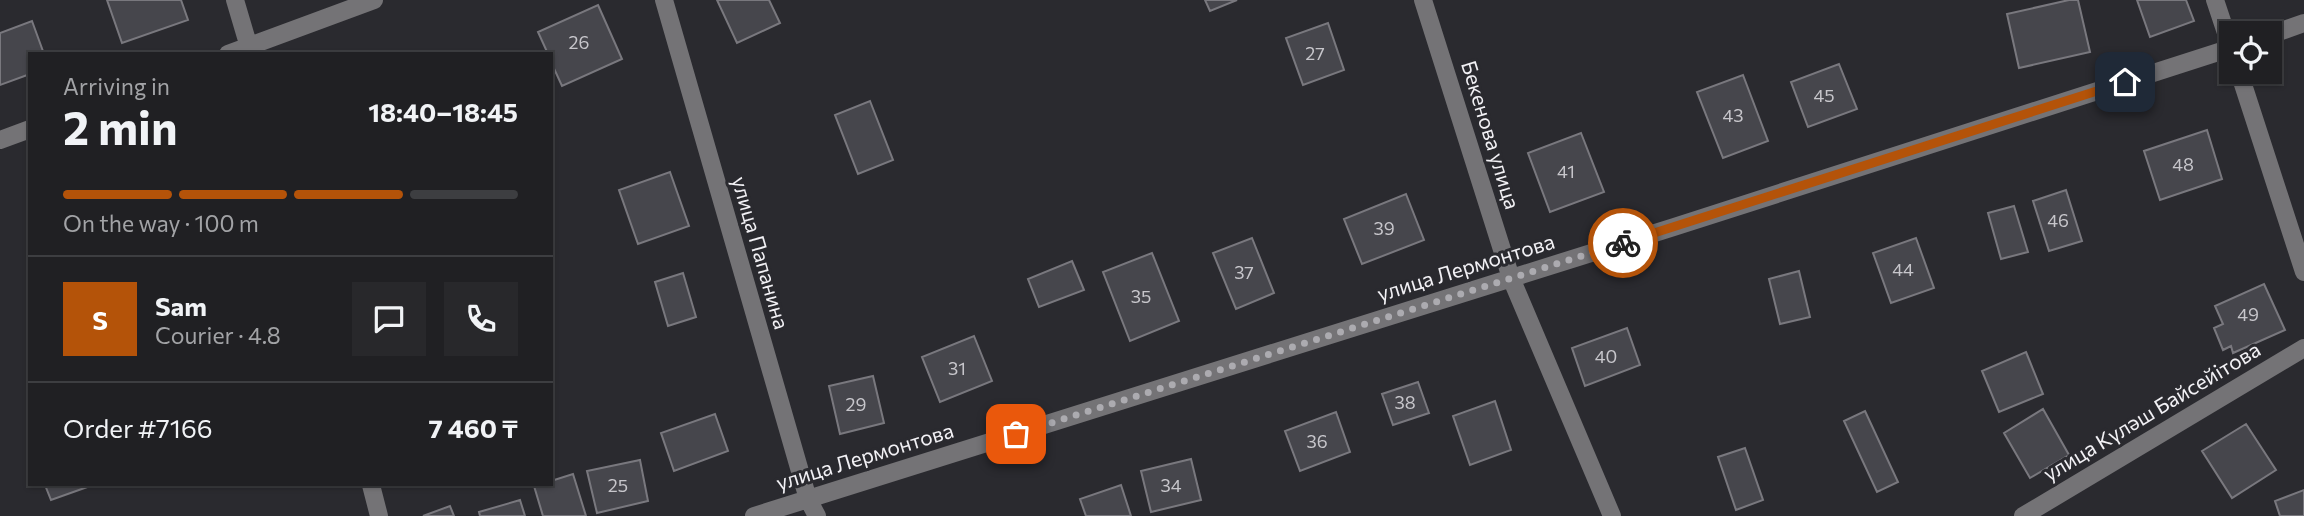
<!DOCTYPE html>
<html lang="en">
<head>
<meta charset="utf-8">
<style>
	body { margin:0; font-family:Commissioner,sans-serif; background:#28282b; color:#f1f3f6; height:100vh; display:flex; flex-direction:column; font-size:26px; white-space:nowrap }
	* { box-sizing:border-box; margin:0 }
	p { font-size:23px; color:#a2a3a6 }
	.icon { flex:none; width:38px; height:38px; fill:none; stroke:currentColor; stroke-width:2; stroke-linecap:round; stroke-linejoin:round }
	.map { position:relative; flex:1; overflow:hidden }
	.panel { position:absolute; left:28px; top:52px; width:525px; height:434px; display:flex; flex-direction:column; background:#202023; border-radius:0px; box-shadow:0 2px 5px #0004,0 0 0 2px #3d3e41 }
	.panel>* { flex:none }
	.buttons { position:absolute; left:2219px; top:21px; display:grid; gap:14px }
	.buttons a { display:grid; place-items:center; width:63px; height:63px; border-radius:0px; background:#202023; box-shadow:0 2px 5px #0004,0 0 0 2px #3d3e41; font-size:35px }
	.pin { position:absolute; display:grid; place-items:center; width:60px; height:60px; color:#fff; margin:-30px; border-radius:14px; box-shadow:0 4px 10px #0006 }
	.courier { position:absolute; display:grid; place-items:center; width:70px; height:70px; margin:-35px; border:5px solid #b45309; border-radius:50%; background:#fff; color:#222; box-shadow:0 2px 9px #0007 }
	.summary em { font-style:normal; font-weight:700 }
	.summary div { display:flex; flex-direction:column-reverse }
	.summary { display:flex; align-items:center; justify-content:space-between; height:119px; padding:0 35px }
	h1 { font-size:46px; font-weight:700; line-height:52px }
	.bar { display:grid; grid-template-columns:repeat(4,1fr); gap:10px 7px; align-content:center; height:84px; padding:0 35px }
	.bar i { height:9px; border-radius:5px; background:#3d3e41 }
	.bar .current { background:#b45309 }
	.bar p { grid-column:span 4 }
	.line { display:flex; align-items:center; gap:18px; padding:0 35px; border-top:2px solid #3d3e41 }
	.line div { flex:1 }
	.round { display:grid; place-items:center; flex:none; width:74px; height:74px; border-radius:0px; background:#28282b }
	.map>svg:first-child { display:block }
</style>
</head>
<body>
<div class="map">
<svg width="2304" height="516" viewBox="0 0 2304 516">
	<rect width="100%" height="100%" fill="#2a2a2f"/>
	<path fill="#46464c" stroke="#79787e" stroke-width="2" d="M107 0H181L188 20 122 43Z
		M717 0H769L780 23 737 43Z
		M1205 0H1237L1210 11Z
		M2069 0H2078L2090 52 2019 68 2007 14Z
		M2137 0H2186L2194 21 2150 37Z
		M598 5 622 59 562 86 551 62V54H548L538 32Z
		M32 21 44 54H30V74L0 85V33Z
		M1328 23 1344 70 1303 85 1286 38Z
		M1839 64 1857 109 1808 127 1791 82Z
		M1743 75 1768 141 1723 158 1697 92Z
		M870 101 893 160 858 174 835 115Z
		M2207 130 2222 179 2160 200 2144 151Z
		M1581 133 1604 192 1550 212 1528 153Z
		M670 172 689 226 638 244 619 190Z
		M2066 190 2082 241 2049 251 2033 201Z
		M1406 194 1424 240 1362 264 1344 219Z
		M2014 206 2028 252 2001 259 1988 213Z
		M1252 238 1274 293 1236 309 1213 253Z
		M1916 238 1934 288 1891 303 1873 253Z
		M1152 253 1179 321 1130 341 1103 272Z
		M1072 261 1084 290 1039 307 1028 279Z
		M1799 271 1810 317 1780 324 1769 279Z
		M683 273 696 317 668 326 655 282Z
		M2264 284 2285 330 2233 353 2231 346 2223 350 2214 328 2223 324 2215 306Z
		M1627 328 1640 365 1585 386 1572 348Z
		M974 336 992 381 940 402 922 357Z
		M2026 352 2043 394 1999 412 1982 371Z
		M873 376 884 423 840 434 829 386Z
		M1418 382 1429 413 1393 425 1382 394Z
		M1495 401 1511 450 1470 465 1453 416Z
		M2043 409 2069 455 2030 478 2004 433Z
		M1865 411 1898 482 1877 492 1844 421Z
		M1336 412 1350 452 1300 471 1285 431Z
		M715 414 728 451 674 471 661 433Z
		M2246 424 2276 470 2232 498 2202 451Z
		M1745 448 1763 500 1736 510 1718 457Z
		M1191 459 1201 500 1151 512 1141 471Z
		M640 460 648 501 597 513 587 471Z
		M573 474 586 516H543L534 486 551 485V481Z
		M45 485H93L51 500Z
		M1121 485 1131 516H1086L1080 499Z
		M2304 490V516H2280L2275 501Z
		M520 500 525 516H480L479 512Z
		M450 506 454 516H423Z"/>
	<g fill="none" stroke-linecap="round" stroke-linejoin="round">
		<path stroke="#747376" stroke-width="18" d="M235 0 251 54
			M664 0 808 499 817 516
			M1423 0 1511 278 1612 516
			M2215 0 2231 48
			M2270 35 2304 23
			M228 54 374 0
			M2239 72 2304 272
			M0 140 30 129
			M371 485 379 516
			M754 516 1674 227 2231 48
			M2023 516 2304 348"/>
	</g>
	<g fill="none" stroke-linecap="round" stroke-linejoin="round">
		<path stroke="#acabb0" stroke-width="7" stroke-dasharray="0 12.6" d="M1016 434 1623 243"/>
		<path stroke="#b45309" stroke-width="9" d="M1623 243 2125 82"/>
	</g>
	<g text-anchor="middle" stroke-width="6" stroke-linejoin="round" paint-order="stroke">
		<g font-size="18" fill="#c7c6cb">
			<text x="579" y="49">26</text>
			<text x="1315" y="60">27</text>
			<text x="1824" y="102">45</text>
			<text x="1733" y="122">43</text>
			<text x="2183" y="171">48</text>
			<text x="1566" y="178">41</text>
			<text x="2058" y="227">46</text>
			<text x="1384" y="235">39</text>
			<text x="1903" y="276">44</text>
			<text x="1244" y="279">37</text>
			<text x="1141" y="303">35</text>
			<text x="2248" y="321">49</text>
			<text x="1606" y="363">40</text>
			<text x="957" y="375">31</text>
			<text x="1405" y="409">38</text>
			<text x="856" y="411">29</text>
			<text x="1317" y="448">36</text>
			<text x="618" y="492">25</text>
			<text x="1171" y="492">34</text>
		</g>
		<g font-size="21" fill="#f2f1f5" stroke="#2a2a2f">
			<text transform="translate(1490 135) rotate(73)" y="7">Бекенова улица</text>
			<text transform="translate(760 253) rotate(74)" y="7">улица Папанина</text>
			<text transform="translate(1466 268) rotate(-17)" y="7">улица Лермонтова</text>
			<text transform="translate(2152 412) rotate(-31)" y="7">улица Күләш Байсейітова</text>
			<text transform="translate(865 457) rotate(-17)" y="7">улица Лермонтова</text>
		</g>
	</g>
</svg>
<div class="buttons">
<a><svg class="icon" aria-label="locate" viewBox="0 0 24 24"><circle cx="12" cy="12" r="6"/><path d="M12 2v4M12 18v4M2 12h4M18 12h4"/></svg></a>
</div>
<div class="pin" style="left:1016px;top:434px;background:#ea580c"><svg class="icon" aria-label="bag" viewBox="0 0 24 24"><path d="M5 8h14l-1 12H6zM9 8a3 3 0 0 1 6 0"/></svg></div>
<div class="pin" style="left:2125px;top:82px;background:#1f2937"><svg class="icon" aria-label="home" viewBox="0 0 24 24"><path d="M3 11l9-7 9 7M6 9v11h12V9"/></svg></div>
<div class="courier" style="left:1623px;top:243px"><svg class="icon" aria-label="bike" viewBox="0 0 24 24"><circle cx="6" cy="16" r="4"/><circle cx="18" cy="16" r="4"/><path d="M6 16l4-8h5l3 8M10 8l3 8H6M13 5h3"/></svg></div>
<section class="panel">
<div class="summary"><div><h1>2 min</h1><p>Arriving in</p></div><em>18:40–18:45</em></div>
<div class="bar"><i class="current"></i><i class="current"></i><i class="current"></i><i></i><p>On the way · 100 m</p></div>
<div class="line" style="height:126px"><b class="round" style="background:#b45309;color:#fff">S</b><div><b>Sam</b><p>Courier · 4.8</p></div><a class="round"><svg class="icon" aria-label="chat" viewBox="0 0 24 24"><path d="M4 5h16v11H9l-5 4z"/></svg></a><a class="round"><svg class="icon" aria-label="phone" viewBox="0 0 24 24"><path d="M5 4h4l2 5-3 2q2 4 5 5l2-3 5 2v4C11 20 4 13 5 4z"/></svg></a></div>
<div class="line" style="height:91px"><div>Order #7166</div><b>7 460 ₸</b></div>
</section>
</div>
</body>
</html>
